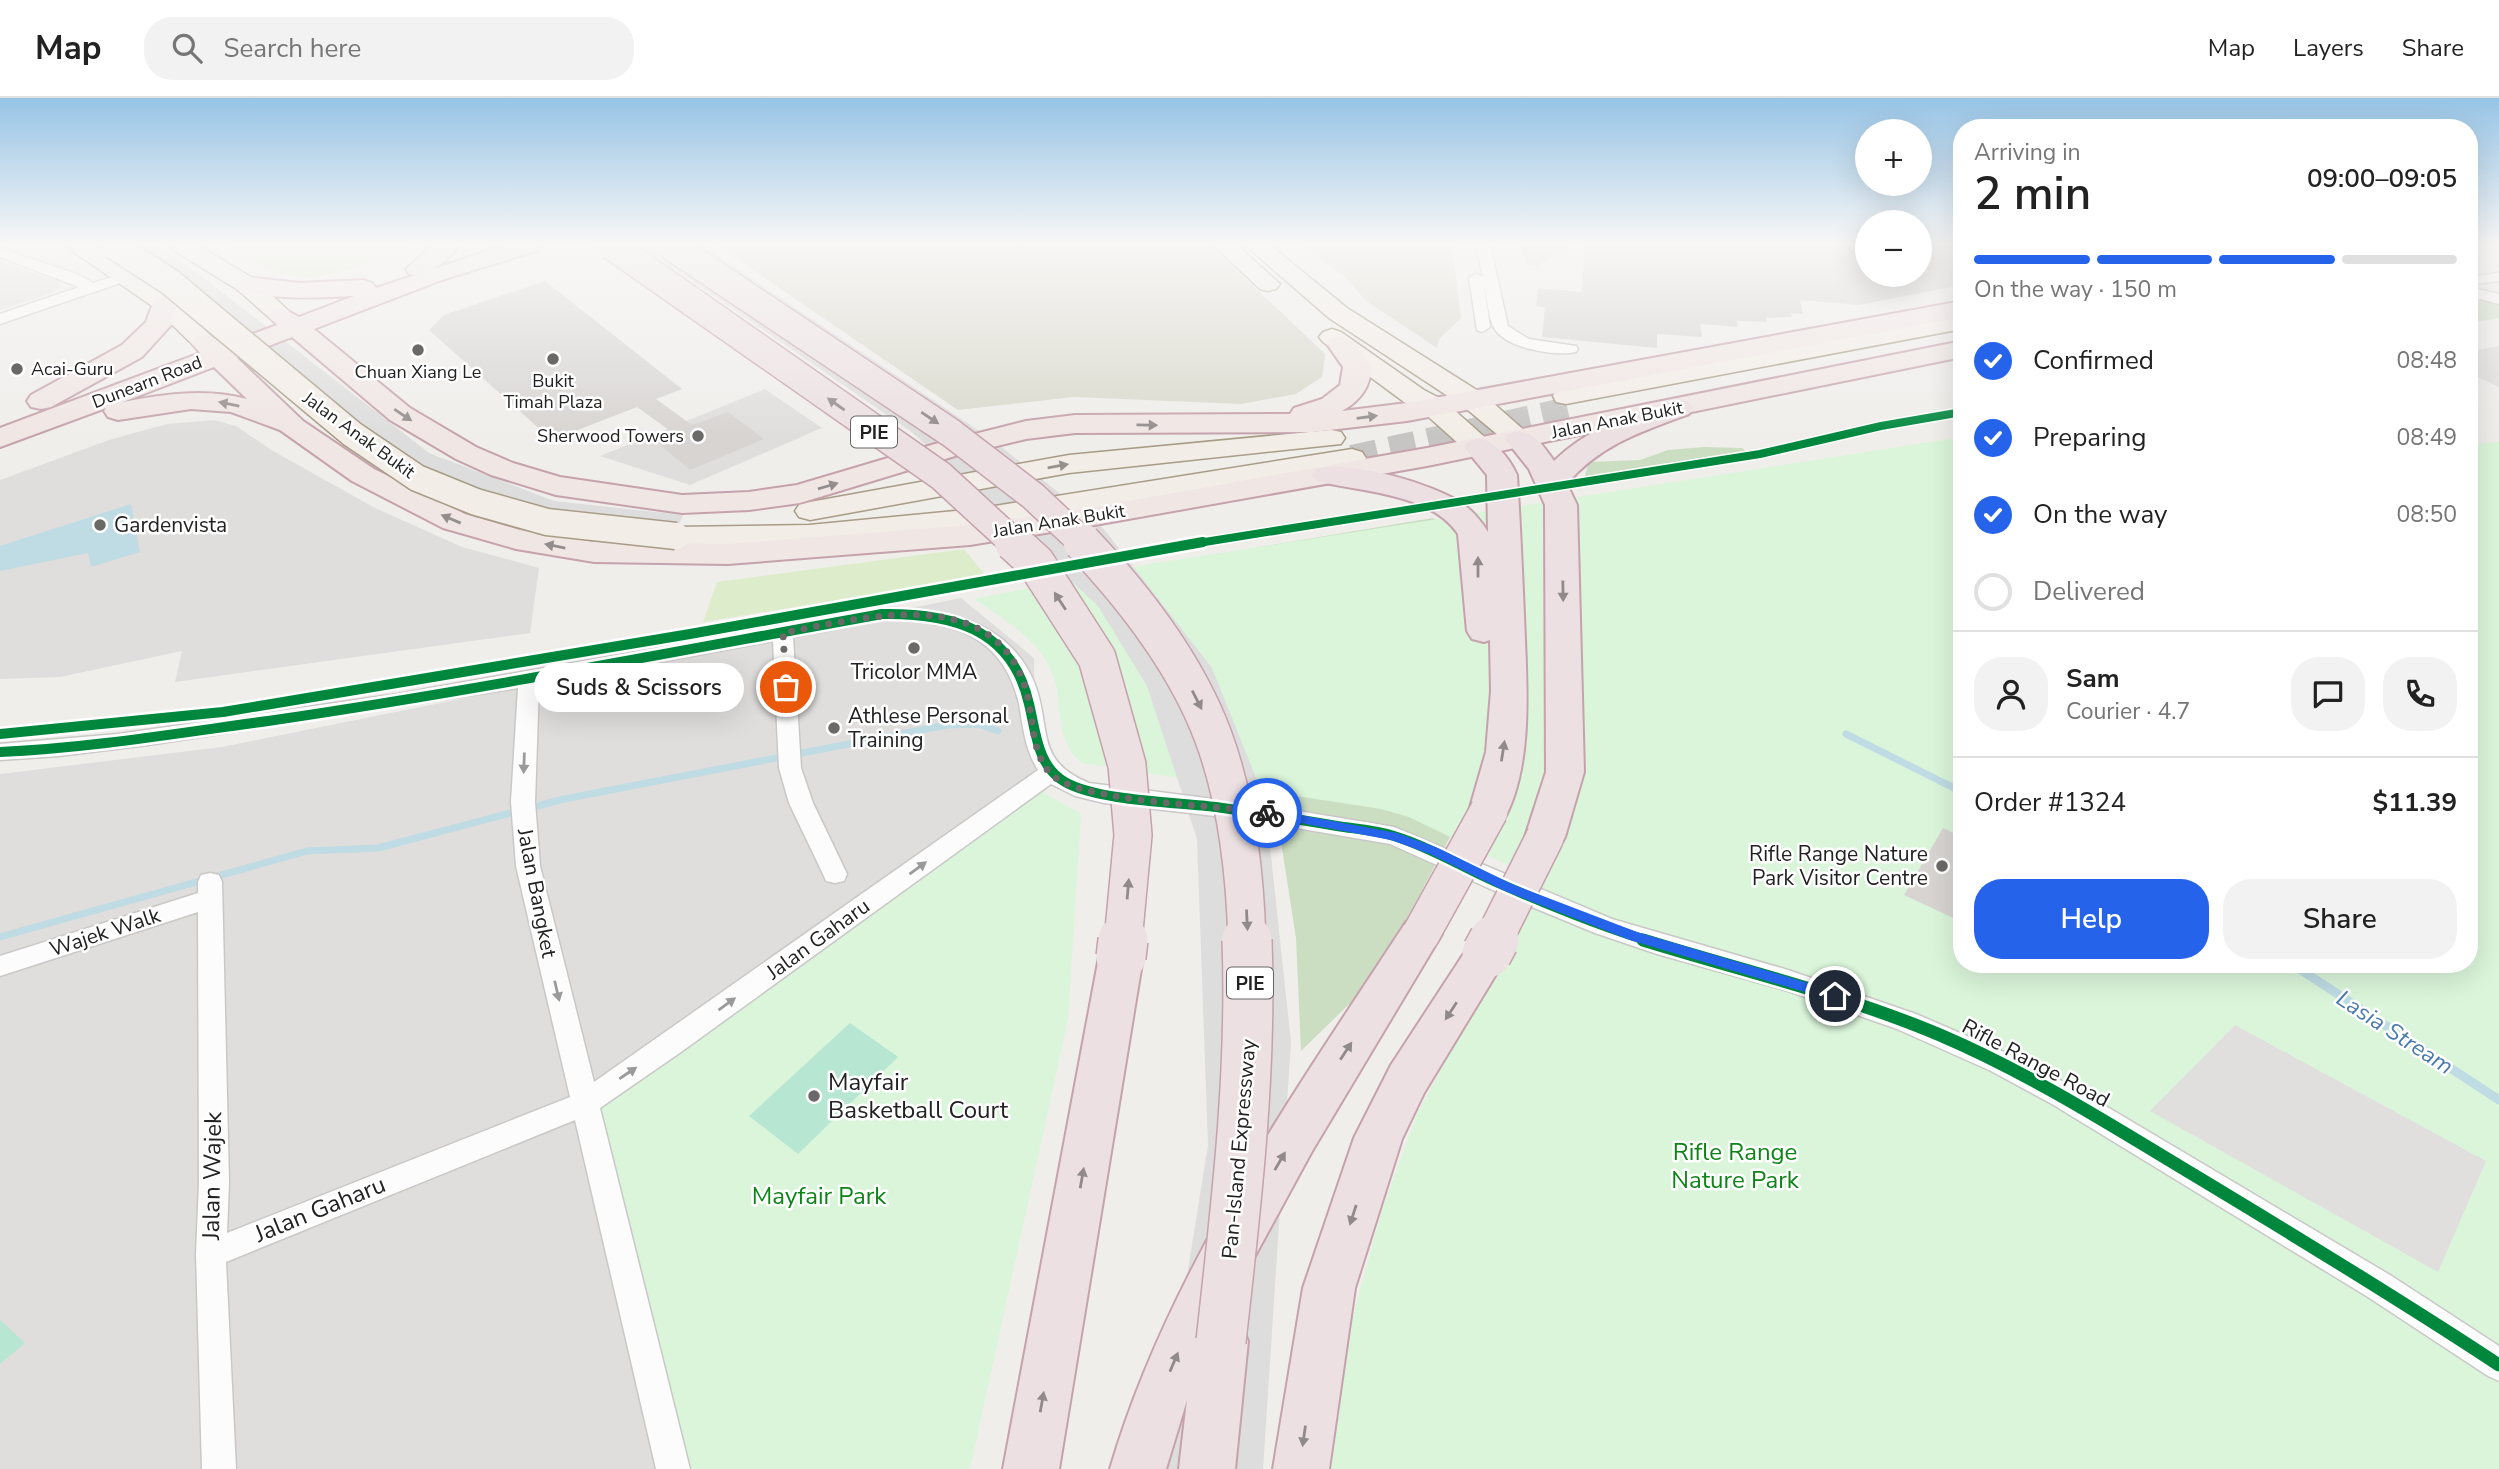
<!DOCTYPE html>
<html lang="en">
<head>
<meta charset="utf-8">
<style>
	body { margin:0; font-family:"Nunito Sans",sans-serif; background:#f2f2f2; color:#222; height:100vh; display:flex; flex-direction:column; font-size:26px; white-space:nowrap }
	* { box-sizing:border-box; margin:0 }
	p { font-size:23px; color:#767676 }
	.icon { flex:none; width:38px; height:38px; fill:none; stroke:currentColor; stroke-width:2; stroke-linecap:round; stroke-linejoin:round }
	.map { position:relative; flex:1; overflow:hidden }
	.side { position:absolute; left:1953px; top:21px; width:525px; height:854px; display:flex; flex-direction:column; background:#fff; border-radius:28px; box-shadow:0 7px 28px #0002 }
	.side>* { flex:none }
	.controls { position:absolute; left:1855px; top:21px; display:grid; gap:14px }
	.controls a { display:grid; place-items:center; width:77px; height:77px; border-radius:50%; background:#fff; box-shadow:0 7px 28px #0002; font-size:35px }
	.pin { position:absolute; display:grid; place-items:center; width:60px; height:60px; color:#fff; margin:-30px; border:4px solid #fff; border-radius:50%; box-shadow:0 2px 7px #0007 }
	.courier { position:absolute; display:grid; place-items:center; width:70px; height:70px; margin:-35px; border:5px solid #2563eb; border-radius:50%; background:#fff; color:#222; box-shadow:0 2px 9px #0007 }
	.bubble { position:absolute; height:49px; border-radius:24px; background:#fff; box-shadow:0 7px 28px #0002; font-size:23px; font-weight:600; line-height:49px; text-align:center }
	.overview em { font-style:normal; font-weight:600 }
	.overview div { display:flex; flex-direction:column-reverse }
	.overview { display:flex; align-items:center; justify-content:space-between; height:119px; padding:0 21px }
	h1 { font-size:46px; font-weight:600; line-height:52px }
	.bar { display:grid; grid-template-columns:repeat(4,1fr); gap:10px 7px; align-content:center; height:84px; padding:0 21px }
	.bar i { height:9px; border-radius:5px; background:#e0e0e0 }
	.bar .current { background:#2563eb }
	.bar p { grid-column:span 4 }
	.line { display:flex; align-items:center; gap:18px; padding:0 21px; border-top:2px solid #e0e0e0 }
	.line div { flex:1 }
	.round { display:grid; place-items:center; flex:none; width:74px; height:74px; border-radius:28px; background:#f2f2f2 }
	ol { padding:0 21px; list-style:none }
	li { display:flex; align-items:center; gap:21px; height:77px }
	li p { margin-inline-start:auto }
	li .icon { padding:7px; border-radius:50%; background:#2563eb; color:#fff; stroke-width:4 }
	li:last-child { color:#767676 }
	li i { width:38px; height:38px; border:4px solid #e0e0e0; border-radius:50% }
	.cta { display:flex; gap:14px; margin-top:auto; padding:14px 21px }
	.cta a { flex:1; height:80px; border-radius:28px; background:#2563eb; color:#fff; font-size:28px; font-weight:600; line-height:80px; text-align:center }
	.cta a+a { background:#f2f2f2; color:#222 }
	header { display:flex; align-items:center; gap:42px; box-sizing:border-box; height:98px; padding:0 35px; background:#fff; border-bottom:2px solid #e0e0e0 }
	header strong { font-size:33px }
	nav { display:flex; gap:38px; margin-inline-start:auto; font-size:24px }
	.search { width:490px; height:63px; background:#f2f2f2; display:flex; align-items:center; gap:18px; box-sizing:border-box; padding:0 24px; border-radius:28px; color:#767676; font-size:26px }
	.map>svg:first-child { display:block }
</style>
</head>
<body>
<header>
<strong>Map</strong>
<div class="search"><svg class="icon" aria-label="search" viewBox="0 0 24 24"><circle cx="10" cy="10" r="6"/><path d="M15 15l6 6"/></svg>Search here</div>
<nav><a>Map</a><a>Layers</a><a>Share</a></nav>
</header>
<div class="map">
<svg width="2499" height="1371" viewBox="0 0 2499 1371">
	<rect width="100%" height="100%" fill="#f0eeeb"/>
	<path fill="#dfdedc" d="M0 163 58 183 60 189 49 196 0 212Z
		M2499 248V289L2469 275V253Z
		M765 291 822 330 690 387 600 358Z
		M214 322 236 328 273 353 375 410 462 449 539 470 530 535 175 584 182 553 60 579 0 581V382L109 342 167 326Z
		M961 500 1034 560 1039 1001 927 1371H0V676L222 649Z"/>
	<path fill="#d9d9cd" d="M716 147H1210L1325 256 1322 279 1296 296 1241 306 1073 299 958 312Z
		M1302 147H1452L1461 220 1439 241 1437 250 1366 203 1345 179Z"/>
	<path fill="#ddeccb" d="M226 147H412C371 164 318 191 274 174 257 167 241 155 226 147Z
		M964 451 986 478 703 524 717 484Z"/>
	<path fill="#cbdec1" d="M2469 198 2499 205V220L2469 225Z
		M1704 349 1742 350 1747 354 1584 381 1589 364 1640 362 1668 352Z
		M1433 420 1452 434 1472 697 1376 880 1301 953 1296 840 1279 731 1248 632 1147 468Z"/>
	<path fill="#daf5da" d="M1962 339V866H2469V347L2499 344V1371H1330L1334 1325 1353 1218 1382 1112 1417 1016 1543 784 1409 719 1381 711 1082 665C1055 645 1063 609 1054 580 1041 542 1005 522 974 501L1150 466Z
		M1034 689 1081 716 1068 921 970 1371H674L593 1044 601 1001Z"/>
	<path fill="#b7e6d2" d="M850 925 898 959 798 1056 749 1018Z
		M0 1222 25 1245 0 1266Z"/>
	<path fill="#e0dfde" d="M2235 927 2486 1063 2438 1174 2150 1013Z"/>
	<path fill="#bfdbe3" d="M131 406 140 454 91 469 88 455 0 473V448Z"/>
	<path fill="#dedddd" d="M95 147H156L178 160 429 355 554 403 683 417 670 448 584 441 465 414 390 381 320 329 160 191Z
		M640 147H702L994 343 1103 430 1212 570 1265 702 1291 944 1263 1371H1156L1208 1047 1197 741 1147 588 1098 508 913 335Z"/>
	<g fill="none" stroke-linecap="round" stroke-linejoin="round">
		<path stroke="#bfdbe3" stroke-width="7" d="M1846 636 1962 694
			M0 839 307 753 378 750 564 701 947 627 979 626 998 633"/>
		<path stroke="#bfdbe3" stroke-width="9" d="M2292 866 2499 1002"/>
	</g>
	<path fill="#d7d4d2" d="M1520 147H1572L1537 168 1526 167Z
		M1585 147H1867V177H1920V147H1962V187L1859 207 1800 202 1803 216 1791 215 1792 219 1766 220 1767 224 1737 223 1738 229 1700 226 1702 239 1657 236V250L1542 239 1545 209 1536 208 1538 190 1582 194Z
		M545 183 682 291 656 301 692 327 728 314 764 341 690 372 656 343 673 335 637 309 552 342 429 232 444 217Z
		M1943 730 1962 739V824L1904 797Z"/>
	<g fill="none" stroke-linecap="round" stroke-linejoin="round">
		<path stroke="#c7c5c3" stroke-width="26" stroke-dasharray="26 13" stroke-linecap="butt" d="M1352 360 1577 310"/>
		<g stroke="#c9c8c7" stroke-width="3">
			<path id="minor" d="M1476 147H1490L1508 228 1529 241 1576 248 1578 251 1576 254C1555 259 1505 250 1494 230 1488 218 1487 200 1484 187L1490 229 1482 234 1477 232 1469 180 1476 176 1483 179Z
				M0 150 79 177 93 185 127 174 134 178 132 181 0 226V216L79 189 0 159Z
				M2499 175V183L2469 187V179Z
				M2469 189 2499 196V206L2469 198Z
				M882 510C945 509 1012 523 1036 589 1051 634 1036 663 1089 685L1268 708 1394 729 1612 821 1788 872 1916 916 2011 957 2072 988 2390 1177 2499 1248V1283L2488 1278 2368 1199 2052 1006 1991 973 1897 931 1788 893 1657 856 1595 835 1517 803 1390 746 1249 722 1104 705 1075 698 1051 686 681 954 600 1010 690 1371H656L575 1022 226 1164 236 1371H202L196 1156 199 1084 198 814 0 878V858L198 795V784L201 777 210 775 219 777 222 784 229 1084 227 1135 570 999 516 768 511 704 518 590 148 647 59 658 0 662V646L118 636 398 596ZM882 522C946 521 1003 534 1019 606 1023 629 1025 652 1038 672L594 984 540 768 535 704 539 586 773 543 779 670 789 705 823 776 826 783 835 785 844 783 847 776 813 705 801 670 793 539Z"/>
		</g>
		<g stroke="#a79c86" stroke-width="3">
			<path id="primary" d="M68 147H94L173 200 218 245 214 250 205 253 196 250 155 210 71 152Z
				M170 147H197L256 182 294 218 291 223 282 225 273 223 238 192 173 152Z
				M1213 147H1237L1280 186 1276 191 1268 193 1260 191Z
				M1245 147H1270L1347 210 1483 296 1534 341 1530 347 1520 349 1510 347 1463 308 1329 220Z
				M1962 216V231L1566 306 1556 304 1553 298 1556 292 1566 290Z
				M1332 231 1341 234 1424 292 1443 302 1489 343 1493 349 1489 355 1479 357 1469 355 1423 314 1404 304 1323 244 1319 239 1323 234Z
				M1331 332 1341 334 1345 340 1341 346 1069 375 810 422 799 419 795 413 799 407 810 404 1069 357Z
				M1352 351 1362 354 1366 360 1362 366 976 429 809 445 676 447 665 444 661 438 665 432 676 429 809 427 976 411Z"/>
		</g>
		<g stroke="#c5a2ac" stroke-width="4">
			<path id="trunk" d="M506 147H542L539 152 442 182 314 231 410 310 476 349 513 365 560 379 682 397 749 394 797 387 935 346 1026 323 1075 317 1290 316 1294 310 1322 301 1340 287 1343 269 1327 246 1331 240C1351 235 1360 252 1371 268 1371 289 1360 303 1342 313L1407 305 1962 203V219L1407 323 1312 334 1075 335 1026 341 955 358 800 405 749 412 682 415 556 397 491 377 456 361 390 322 292 239 237 260 303 323 374 371 465 416 520 432 594 444 728 446 970 427 1089 410 1427 350 1962 243V259L1427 368 1089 428 970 447 728 466 594 464 516 451 443 430 352 383 280 332 231 314 191 311 118 322 108 319 104 313 106 310 0 349V330L200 255 192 245 196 239C208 236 213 238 223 247L277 227 269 218 273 212 282 210 299 219 354 198C315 200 276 202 238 192L234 187 238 182 247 179 300 185 363 182 372 185 376 190ZM214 269 247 301C206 290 164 296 123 304Z
				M164 197 173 200 177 205 172 226 142 259 51 309 41 311 31 309 27 303 31 297 122 247 146 224 155 200Z"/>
		</g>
		<g stroke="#c5a2ac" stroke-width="4">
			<path id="motorway" d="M433 147H459C449 162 428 181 409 176L406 171Z
				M1679 301 1689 304 1693 310 1689 316C1643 333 1599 347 1567 386L1577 407 1584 674 1565 739 1559 750 1545 754 1531 750 1525 739 1546 674 1545 407 1529 371 1505 341 1510 335C1532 329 1542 346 1554 363 1587 331 1635 312 1679 301Z
				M1479 340C1498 345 1509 360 1517 377 1520 424 1522 470 1524 517 1526 579 1535 667 1503 723L1489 727 1475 723 1469 713 1486 654 1491 593 1490 542 1484 544 1472 541 1467 533 1458 436C1431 395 1360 394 1317 383L1313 377 1317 371C1352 362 1433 386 1463 406 1474 414 1481 423 1488 434L1487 377 1464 349 1469 343Z
				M1421 819 1436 824 1442 836 1311 1055 1223 1217 1240 1224 1248 1243 1235 1371H1179L1187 1302 1166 1371H1110C1169 1171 1293 997 1406 824Z
				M1487 838 1502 843 1509 855 1424 995 1402 1041 1355 1190 1329 1371H1273L1303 1190 1354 1040 1391 967 1472 843Z
				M1121 842 1136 847 1143 859 1059 1371H1003L1099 859 1106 847Z"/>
		</g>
		<use href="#minor" fill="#fdfcfc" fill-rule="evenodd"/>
		<use href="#primary" fill="#f3ede7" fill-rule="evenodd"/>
		<use href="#trunk" fill="#f0e6e4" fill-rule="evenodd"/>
		<use href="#motorway" fill="#ece0e2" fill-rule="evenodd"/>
		<g stroke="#a79c86" stroke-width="29" stroke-linecap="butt">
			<path id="primary-bridge" d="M113 147 170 184 352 336 417 380 476 404 547 424 676 438"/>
		</g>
		<g stroke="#c5a2ac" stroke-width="31" stroke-linecap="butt">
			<path id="motorway-bridge-far2" d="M611 147 941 378 1015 446
				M670 147 951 335 1033 398 1084 446"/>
		</g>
		<g stroke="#c5a2ac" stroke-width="40" stroke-linecap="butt">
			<path id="motorway-bridge-far1" d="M1013 444 1036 465 1097 560 1127 667 1133 737 1123 843
				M1082 444C1135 500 1186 566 1213 638 1237 702 1245 775 1247 843
				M1421 836 1489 713
				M1493 843 1545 739"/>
		</g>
		<g stroke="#c5a2ac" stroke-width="52" stroke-linecap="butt">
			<path id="motorway-bridge" d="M1487 855 1494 842
				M1121 859 1123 842
				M1221 1243C1236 1109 1252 976 1247 842"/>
		</g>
		<use href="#primary-bridge" stroke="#f3ede7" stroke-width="26"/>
		<use href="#motorway-bridge-far2" stroke="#ece0e2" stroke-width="28"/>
		<use href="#motorway-bridge-far1" stroke="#ece0e2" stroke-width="37"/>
		<use href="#motorway-bridge" stroke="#ece0e2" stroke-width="49"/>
		<g stroke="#fff" stroke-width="11">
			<path id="cycleway-far2" d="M1192 446 1760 356 1881 328 1962 314"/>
		</g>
		<g stroke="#fff" stroke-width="15">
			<path id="cycleway-far1" d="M0 636 223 614 690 536 1203 444
				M0 654C90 650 179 635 268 623 473 593 678 553 882 516 951 515 1012 530 1029 606 1036 634 1037 668 1065 684 1098 703 1176 704 1216 709 1257 715 1297 721 1337 728 1356 731 1376 732 1394 738 1430 749 1462 769 1496 784 1546 806 1597 827 1649 843"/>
		</g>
		<g stroke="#fff" stroke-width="18">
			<path id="cycleway" d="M1643 842C1743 873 1843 896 1940 937 2029 975 2111 1027 2194 1077 2297 1139 2399 1201 2499 1267"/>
		</g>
		<use href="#cycleway-far2" stroke="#00873e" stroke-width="8"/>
		<use href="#cycleway-far1" stroke="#00873e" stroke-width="10"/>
		<use href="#cycleway" stroke="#00873e" stroke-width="13"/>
	</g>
	<defs><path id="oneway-solid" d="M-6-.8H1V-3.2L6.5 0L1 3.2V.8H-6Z" transform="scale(1.75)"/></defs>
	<g fill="#938e8d">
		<use href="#oneway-solid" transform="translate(229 306) rotate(-169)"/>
		<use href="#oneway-solid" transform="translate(403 317) rotate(34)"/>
		<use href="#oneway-solid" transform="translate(1367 319) rotate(-8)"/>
		<use href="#oneway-solid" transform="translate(1147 327) rotate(1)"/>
		<use href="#oneway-solid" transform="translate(828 388) rotate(-16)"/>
		<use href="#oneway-solid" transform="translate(451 421) rotate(-157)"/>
		<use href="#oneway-solid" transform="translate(555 448) rotate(-169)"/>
	</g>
	<g fill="#918a8c">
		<use href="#oneway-solid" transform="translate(836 306) rotate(-145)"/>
		<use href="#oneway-solid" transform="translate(930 320) rotate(34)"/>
		<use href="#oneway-solid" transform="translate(1478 469) rotate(-90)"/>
		<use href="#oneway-solid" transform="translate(1563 493) rotate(89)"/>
		<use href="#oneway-solid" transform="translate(1060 503) rotate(-123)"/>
		<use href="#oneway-solid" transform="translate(1197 602) rotate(63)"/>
		<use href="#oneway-solid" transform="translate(1503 653) rotate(-81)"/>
		<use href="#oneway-solid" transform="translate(1128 791) rotate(-85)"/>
		<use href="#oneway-solid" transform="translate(1247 822) rotate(87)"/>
		<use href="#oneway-solid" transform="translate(1451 913) rotate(123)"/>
		<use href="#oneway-solid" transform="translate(1346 953) rotate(-57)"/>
		<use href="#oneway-solid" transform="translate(1280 1063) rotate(-60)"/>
		<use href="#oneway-solid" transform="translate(1082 1080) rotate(-80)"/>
		<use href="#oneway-solid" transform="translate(1353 1117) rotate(108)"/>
		<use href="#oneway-solid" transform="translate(1174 1264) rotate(-67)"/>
		<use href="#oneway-solid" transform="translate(1042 1304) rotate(-80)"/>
		<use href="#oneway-solid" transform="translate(1304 1338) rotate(98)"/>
	</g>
	<use fill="#95928e" href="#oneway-solid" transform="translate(1058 368) rotate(-10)"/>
	<g fill="#9a9a9a">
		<use href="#oneway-solid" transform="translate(524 665) rotate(92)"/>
		<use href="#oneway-solid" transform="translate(918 770) rotate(-36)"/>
		<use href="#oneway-solid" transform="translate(557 893) rotate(77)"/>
		<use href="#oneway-solid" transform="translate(727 906) rotate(-36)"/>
		<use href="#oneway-solid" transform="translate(628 975) rotate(-34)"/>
	</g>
	<linearGradient id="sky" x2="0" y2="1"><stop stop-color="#97c4e6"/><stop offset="0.43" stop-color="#f8f7f6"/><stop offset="1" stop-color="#f8f7f6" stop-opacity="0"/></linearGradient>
	<rect width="2499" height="339" fill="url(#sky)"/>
	<path fill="#2563eb" d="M1267 711 1397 735 1438 750 1514 787 1637 834 1835 893 1841 898 1835 903 1630 842 1505 793 1430 756 1391 742 1263 718V712Z"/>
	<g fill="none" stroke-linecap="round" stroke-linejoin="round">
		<path stroke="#6a6968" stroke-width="7" stroke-dasharray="0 12.6" d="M786 589 783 535C861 520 992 484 1025 589 1034 616 1030 653 1050 675 1076 705 1223 707 1267 715"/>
	</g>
	<g fill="#6a6968" stroke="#fff" stroke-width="2.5">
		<circle cx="418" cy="252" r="7"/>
		<circle cx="553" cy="261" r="7"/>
		<circle cx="17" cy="271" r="7"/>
		<circle cx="698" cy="338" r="7"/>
		<circle cx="100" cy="427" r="7"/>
		<circle cx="914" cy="550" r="7"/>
		<circle cx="834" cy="630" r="7"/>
		<circle cx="1942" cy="768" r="7"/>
		<circle cx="814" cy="998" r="7"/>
	</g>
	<g text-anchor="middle" stroke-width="5" stroke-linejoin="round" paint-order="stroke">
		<g font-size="18" fill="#222" stroke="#fff">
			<text x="31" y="277" text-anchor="start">Acai-Guru</text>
			<text x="418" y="280">Chuan Xiang Le</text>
			<text x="553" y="289">Bukit<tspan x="553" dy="21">Timah Plaza</tspan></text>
			<text x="684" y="344" text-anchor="end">Sherwood Towers</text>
		</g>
		<g font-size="18" fill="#222" stroke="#fff">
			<text transform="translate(147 284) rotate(-21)" y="6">Dunearn Road</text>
			<text transform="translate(1617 322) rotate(-11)" y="6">Jalan Anak Bukit</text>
			<text transform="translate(359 337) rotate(36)" y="6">Jalan Anak Bukit</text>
			<text transform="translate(1059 423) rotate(-9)" y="6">Jalan Anak Bukit</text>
		</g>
		<g fill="#fff" stroke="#646464" stroke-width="2">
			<rect x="851" y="318.5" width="46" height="31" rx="5"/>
			<rect x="1227" y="869.5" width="46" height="31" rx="5"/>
		</g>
		<g font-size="19" font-weight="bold" fill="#222">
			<text x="874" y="341">PIE</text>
			<text x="1250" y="892">PIE</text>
		</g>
		<g font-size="21" fill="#222" stroke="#fff" text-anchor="start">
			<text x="114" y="434">Gardenvista</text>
			<text x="914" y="581" text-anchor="middle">Tricolor MMA</text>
			<text x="848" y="625">Athlese Personal<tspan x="848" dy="24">Training</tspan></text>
			<text x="1928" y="763" text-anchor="end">Rifle Range Nature<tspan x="1928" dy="24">Park Visitor Centre</tspan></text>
		</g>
		<g font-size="21" fill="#222" stroke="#fff">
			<text transform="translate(537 795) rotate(79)" y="7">Jalan Bangket</text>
			<text transform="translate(105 834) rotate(-18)" y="7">Wajek Walk</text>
			<text transform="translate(818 841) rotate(-36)" y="7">Jalan Gaharu</text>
			<text transform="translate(2036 965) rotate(28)" y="7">Rifle Range Road</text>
			<text transform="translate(1239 1051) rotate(-85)" y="7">Pan-Island Expressway</text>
		</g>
		<g font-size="23" font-style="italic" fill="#4a7aab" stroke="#fff">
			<text transform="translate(2395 934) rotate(33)" y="8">Lasia Stream</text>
		</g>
		<g font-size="24" fill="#222" stroke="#fff" text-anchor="start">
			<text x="828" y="992">Mayfair<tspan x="828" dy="28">Basketball Court</tspan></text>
		</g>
		<g font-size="24" fill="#0c8416" stroke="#fff">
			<text x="1735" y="1062">Rifle Range<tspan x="1735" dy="28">Nature Park</tspan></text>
			<text x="819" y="1106">Mayfair Park</text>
		</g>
		<g font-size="24" fill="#222" stroke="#fff">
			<text transform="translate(212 1078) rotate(-89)" y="8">Jalan Wajek</text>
			<text transform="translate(320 1111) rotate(-22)" y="8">Jalan Gaharu</text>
		</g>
	</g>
</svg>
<div class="controls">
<a>+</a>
<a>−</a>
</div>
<div class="pin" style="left:786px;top:589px;background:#ea580c"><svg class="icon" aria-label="bag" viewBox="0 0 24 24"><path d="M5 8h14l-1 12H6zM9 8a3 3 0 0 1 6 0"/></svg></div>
<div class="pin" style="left:1835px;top:898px;background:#1f2937"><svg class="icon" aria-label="home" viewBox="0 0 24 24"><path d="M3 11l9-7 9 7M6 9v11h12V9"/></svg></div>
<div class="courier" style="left:1267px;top:715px"><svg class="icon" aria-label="bike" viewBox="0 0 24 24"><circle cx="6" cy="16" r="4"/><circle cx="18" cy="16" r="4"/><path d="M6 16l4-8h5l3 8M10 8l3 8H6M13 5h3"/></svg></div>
<div class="bubble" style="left:534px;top:565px;width:210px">Suds &amp; Scissors</div>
<section class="side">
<div class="overview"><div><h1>2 min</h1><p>Arriving in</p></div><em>09:00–09:05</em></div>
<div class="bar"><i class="current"></i><i class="current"></i><i class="current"></i><i></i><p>On the way · 150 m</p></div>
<ol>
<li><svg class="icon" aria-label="check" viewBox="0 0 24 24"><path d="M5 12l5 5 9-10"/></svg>Confirmed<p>08:48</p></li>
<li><svg class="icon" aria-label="check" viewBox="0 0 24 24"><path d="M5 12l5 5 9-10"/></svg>Preparing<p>08:49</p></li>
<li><svg class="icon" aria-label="check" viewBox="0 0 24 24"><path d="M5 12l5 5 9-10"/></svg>On the way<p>08:50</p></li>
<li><i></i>Delivered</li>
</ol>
<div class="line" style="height:126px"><a class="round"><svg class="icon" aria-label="person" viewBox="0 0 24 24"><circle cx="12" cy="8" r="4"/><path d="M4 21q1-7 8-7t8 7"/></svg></a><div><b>Sam</b><p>Courier · 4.7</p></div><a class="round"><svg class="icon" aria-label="chat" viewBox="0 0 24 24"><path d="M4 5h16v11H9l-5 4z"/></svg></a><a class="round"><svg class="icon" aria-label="phone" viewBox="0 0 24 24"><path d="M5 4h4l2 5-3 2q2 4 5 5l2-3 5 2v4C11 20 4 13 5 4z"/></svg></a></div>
<div class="line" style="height:91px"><div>Order #1324</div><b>$11.39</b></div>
<div class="cta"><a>Help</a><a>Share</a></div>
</section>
</div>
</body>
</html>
